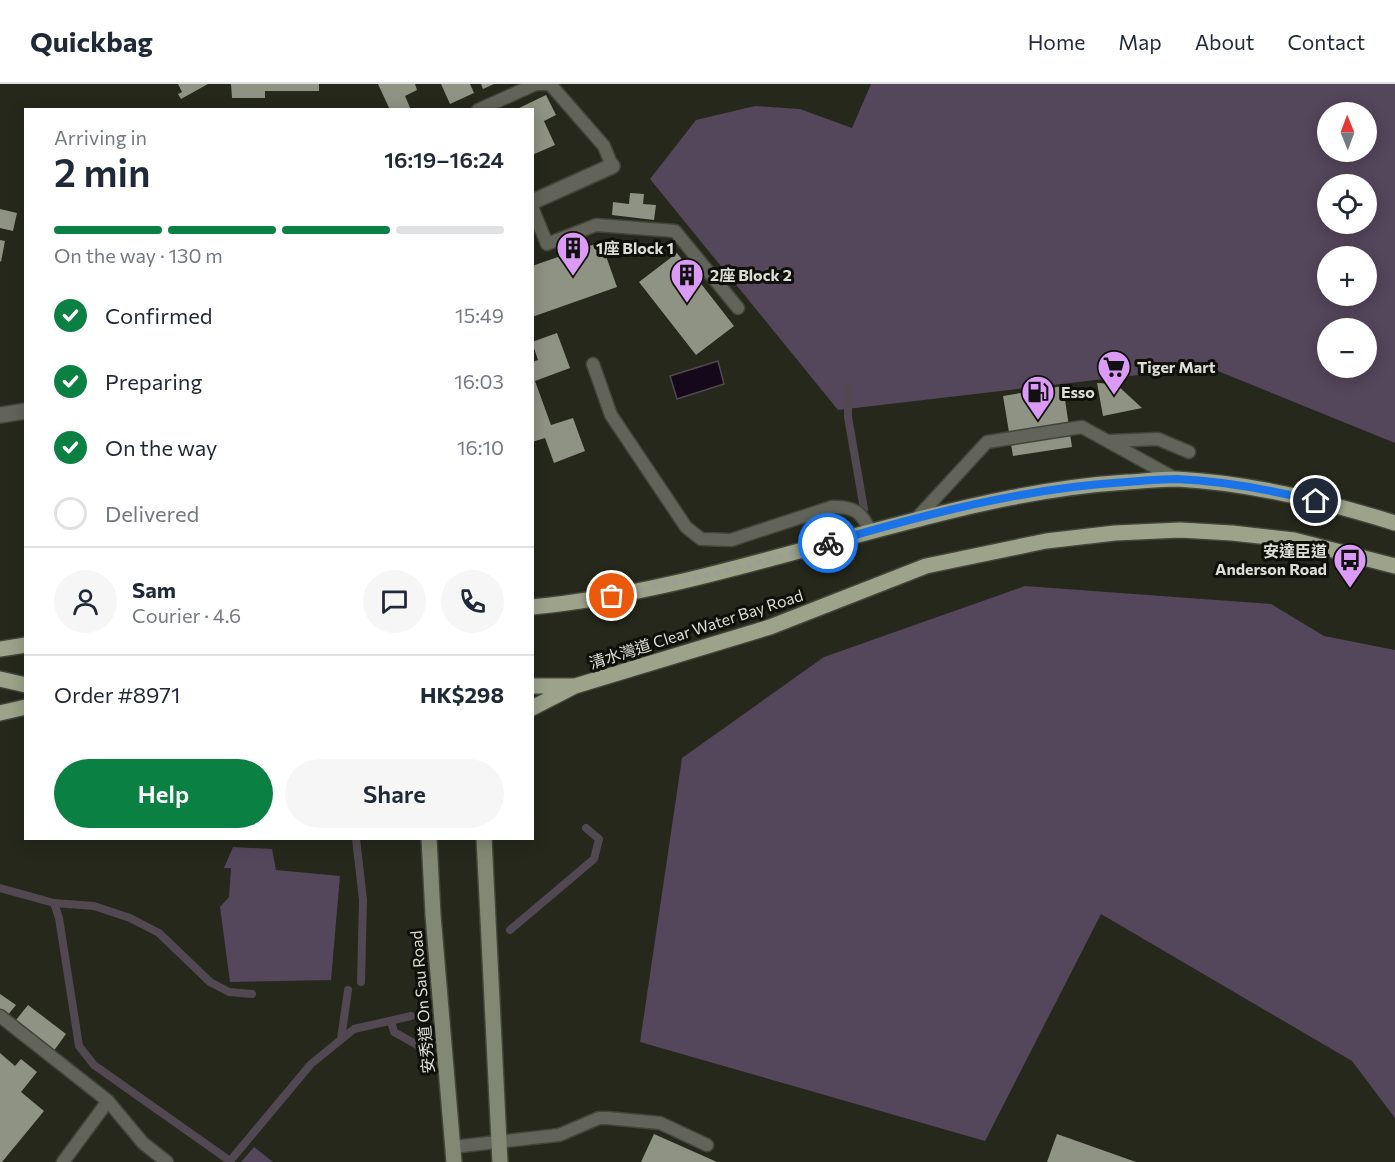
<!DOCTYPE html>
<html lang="en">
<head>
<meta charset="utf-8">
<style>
	body { margin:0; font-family:Commissioner,"Noto Sans TC",sans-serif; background:#f6f6f7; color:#1f2937; height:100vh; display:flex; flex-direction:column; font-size:22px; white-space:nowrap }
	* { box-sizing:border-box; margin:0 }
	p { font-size:20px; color:#747a83 }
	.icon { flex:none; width:33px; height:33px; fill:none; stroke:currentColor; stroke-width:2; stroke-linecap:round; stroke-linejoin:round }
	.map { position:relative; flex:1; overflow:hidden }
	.details { position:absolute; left:24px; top:24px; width:510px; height:732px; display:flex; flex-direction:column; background:#fff; border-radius:0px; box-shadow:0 3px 15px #0003 }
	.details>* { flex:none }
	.needle { width:39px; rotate:359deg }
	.controls { position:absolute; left:1317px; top:18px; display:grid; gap:12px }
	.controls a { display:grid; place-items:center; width:60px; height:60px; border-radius:50%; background:#fff; box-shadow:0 3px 15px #0003; font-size:30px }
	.pin { position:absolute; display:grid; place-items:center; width:51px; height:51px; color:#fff; margin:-26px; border:3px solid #fff; border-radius:50%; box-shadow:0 2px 6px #0007 }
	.courier { position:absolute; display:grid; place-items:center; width:60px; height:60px; margin:-30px; border:4px solid #1a73e8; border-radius:50%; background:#fff; color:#222; box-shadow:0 2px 8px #0007 }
	.head em { font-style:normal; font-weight:600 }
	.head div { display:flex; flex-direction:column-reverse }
	.head { display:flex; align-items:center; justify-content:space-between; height:102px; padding:0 30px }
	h1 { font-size:39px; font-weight:600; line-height:45px }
	.bar { display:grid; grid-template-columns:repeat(4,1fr); gap:9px 6px; align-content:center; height:72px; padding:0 30px }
	.bar i { height:8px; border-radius:4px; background:#e0e1e3 }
	.bar .active { background:#0b8043 }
	.bar p { grid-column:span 4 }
	.line { display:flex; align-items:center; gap:15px; padding:0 30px; border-top:2px solid #e0e1e3 }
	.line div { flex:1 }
	.round { display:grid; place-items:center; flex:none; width:63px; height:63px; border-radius:32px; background:#f6f6f7 }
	ol { padding:0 30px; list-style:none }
	li { display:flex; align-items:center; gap:18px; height:66px }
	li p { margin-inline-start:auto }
	li .icon { padding:6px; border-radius:50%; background:#0b8043; color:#fff; stroke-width:4 }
	li:last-child { color:#747a83 }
	li i { width:33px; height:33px; border:3px solid #e0e1e3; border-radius:50% }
	.cta { display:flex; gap:12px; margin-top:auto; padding:12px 30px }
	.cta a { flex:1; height:69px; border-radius:36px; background:#0b8043; color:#fff; font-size:24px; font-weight:600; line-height:69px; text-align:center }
	.cta a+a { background:#f6f6f7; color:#1f2937 }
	header { display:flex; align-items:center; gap:36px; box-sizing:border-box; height:84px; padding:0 30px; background:#fff; border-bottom:2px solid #e0e1e3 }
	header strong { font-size:28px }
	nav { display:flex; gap:33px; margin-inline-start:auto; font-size:21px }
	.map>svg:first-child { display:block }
</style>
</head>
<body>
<header>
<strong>Quickbag</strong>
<nav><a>Home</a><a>Map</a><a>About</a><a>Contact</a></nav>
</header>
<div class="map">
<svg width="1395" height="1078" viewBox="0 0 1395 1078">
	<rect width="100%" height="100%" fill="#25281b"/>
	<path fill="#54465b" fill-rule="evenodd" d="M871 0H1395V359L1208 283 838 326 650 95 696 36 755 22 800 25 852 44ZM1328 28H1366V68H1328ZM1328 100H1366V140H1328ZM1366 172V212H1328V172ZM1328 244H1366V284H1328Z
		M1025 502 1271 520 1324 552 1395 566V1034L1352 977 1101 830 985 1057 640 958 682 674 824 573Z
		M233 763 272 765 276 786 340 792 331 896 230 898 220 823 229 813 231 784H224Z
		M254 1063 273 1078H241Z"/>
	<path fill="#15081a" stroke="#514852" stroke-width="1.5" d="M718 277 724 300 677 315 670 292Z"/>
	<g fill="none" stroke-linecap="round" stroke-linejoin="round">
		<path stroke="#514852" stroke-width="8" d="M848 303V333L864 425
			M356 754 363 816 361 898
			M0 804 54 819 94 822 130 834 159 849 210 898 229 908 252 910
			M54 819 59 834 79 962 94 981 230 1077 311 980 354 945 411 932
			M510 846 594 775 599 755 586 744
			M391 937 394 948 419 962
			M341 955 348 906"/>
	</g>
	<path fill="#8f9383" d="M178 0H208L181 15 178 10 182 8Z
		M231 0H319V7H265V14H232Z
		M378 0H415L417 6 405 12 411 26H390Z
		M441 0H470L474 9 450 20Z
		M481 0H494L483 5Z
		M546 11 556 31 544 37 555 61 532 71V26H515Z
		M630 109 644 110 643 120 656 121 654 136 612 131 613 118 629 120Z
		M0 125 17 129 13 147 0 144Z
		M0 156 5 157 1 178 0 177Z
		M601 158 617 203 532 233V182Z
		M677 169 734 242 696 271 639 198Z
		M557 249 570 284 535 297 551 341 573 334 585 367 554 379 545 354 532 358V278L538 276 532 258Z
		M1097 299 1116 300 1142 324 1103 332Z
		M1063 302 1072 363 1013 372 1003 312Z
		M0 910 16 921 7 932 0 926Z
		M28 921 66 950 53 968 16 936Z
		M0 969 15 982 21 975 37 988 21 1008 44 1027 2 1078H0Z
		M654 1050 717 1078H641Z
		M1057 1050 1136 1078H1047Z"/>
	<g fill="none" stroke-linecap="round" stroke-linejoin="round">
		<g stroke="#424539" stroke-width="15">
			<path id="service" d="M478 26 536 0H550L604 62 612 82
				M532 123 547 160 596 141 675 147 738 224
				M593 280 611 331 686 443 701 455 731 456 832 423C853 422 862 428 870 447
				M1108 357 1158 355 1189 368
				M916 435 987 358 1082 343 1176 395
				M0 932 108 1017 143 1059 167 1078
				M453 1063 559 1051 599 1034H607L660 1039 707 1061
				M63 1078 108 1017"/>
		</g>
		<g stroke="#424539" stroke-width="18">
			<path id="minor" d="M532 118 612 82
				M0 331 26 327"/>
		</g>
		<g stroke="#424539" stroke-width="18">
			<path id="secondary" d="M429 754 433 831 454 1078
				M484 754 500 1078"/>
		</g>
		<g stroke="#424539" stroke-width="18">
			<path id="primary" d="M532 523C658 511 778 471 900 440 975 420 1049 403 1127 398 1143 397 1161 395 1177 395 1251 399 1325 417 1395 439
				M0 565 26 561
				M0 595 26 601
				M532 602H575L770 543 926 482 1046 457 1115 449 1180 446 1232 449 1294 456 1395 482
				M532 624 573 603
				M0 629 26 623"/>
		</g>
		<use href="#service" stroke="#626459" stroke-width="12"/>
		<use href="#minor" stroke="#626459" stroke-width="15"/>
		<use href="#secondary" stroke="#838874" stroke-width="15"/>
		<use href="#primary" stroke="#9da38a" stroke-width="15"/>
	</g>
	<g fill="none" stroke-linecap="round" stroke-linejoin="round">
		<path stroke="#9c9e95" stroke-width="6" stroke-dasharray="0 10.8" d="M612 512 752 481 828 459"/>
		<path stroke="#1a73e8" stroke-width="8" d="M828 459C926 430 1025 404 1127 398 1143 397 1160 395 1177 395 1223 397 1271 406 1316 417"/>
	</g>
	<defs>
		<g id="building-pin" transform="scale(1.725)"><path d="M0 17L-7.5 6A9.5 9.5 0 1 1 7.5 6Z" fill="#db9af6" stroke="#0f100a"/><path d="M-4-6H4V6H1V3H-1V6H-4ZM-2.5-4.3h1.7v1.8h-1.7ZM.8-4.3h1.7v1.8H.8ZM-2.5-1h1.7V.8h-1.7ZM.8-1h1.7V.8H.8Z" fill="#111"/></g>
		<g id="supermarket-pin" transform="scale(1.725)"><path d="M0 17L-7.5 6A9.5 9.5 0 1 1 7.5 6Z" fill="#db9af6" stroke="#0f100a"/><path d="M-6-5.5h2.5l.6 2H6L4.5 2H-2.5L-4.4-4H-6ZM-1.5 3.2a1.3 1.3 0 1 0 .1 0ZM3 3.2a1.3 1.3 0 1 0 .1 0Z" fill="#111"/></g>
		<g id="fuel-pin" transform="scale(1.725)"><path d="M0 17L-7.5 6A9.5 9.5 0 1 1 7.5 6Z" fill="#db9af6" stroke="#0f100a"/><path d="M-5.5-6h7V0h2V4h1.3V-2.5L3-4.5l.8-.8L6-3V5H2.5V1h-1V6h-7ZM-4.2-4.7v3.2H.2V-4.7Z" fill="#111"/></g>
		<g id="bus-pin" transform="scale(1.725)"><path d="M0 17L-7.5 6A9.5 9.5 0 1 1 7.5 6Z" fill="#db9af6" stroke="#0f100a"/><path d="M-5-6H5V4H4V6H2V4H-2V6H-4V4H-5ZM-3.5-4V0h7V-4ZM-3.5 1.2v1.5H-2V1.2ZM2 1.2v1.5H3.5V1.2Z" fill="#111"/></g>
	</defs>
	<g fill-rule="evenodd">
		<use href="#building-pin" x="573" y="164"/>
		<use href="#building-pin" x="687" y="191"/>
		<use href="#supermarket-pin" x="1114" y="283"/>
		<use href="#fuel-pin" x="1038" y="308"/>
		<use href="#bus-pin" x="1350" y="476"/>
	</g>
	<g text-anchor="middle" stroke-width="6" stroke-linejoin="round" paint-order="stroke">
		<g font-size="16" font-weight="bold" fill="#dcded6" stroke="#0f100a" text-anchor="start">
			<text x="596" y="170">1座 Block 1</text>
			<text x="710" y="197">2座 Block 2</text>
			<text x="1137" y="289">Tiger Mart</text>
			<text x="1061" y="314">Esso</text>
			<text x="1327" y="473" text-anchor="end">安達臣道<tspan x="1327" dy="18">Anderson Road</tspan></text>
		</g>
		<g font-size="16" fill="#dcded6" stroke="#0f100a">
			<text transform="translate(696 545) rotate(-18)" y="6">清水灣道 Clear Water Bay Road</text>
			<text transform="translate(422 918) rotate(-95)" y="6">安秀道 On Sau Road</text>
		</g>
	</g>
</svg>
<div class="controls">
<a><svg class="needle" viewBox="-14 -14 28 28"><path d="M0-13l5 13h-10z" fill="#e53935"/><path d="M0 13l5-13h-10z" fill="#747a83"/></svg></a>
<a><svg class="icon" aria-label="locate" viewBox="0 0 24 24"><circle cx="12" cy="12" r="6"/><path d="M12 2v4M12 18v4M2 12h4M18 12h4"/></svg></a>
<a>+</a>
<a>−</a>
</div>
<div class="pin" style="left:612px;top:512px;background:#ea580c"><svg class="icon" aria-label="bag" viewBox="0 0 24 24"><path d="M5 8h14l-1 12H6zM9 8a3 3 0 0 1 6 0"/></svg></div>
<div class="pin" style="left:1316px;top:417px;background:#1f2937"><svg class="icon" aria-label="home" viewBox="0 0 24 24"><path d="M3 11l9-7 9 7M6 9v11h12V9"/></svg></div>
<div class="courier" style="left:828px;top:459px"><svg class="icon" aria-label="bike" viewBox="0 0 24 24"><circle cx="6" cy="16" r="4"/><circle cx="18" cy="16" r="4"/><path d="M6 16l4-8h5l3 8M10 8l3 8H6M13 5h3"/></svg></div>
<section class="details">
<div class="head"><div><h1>2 min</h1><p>Arriving in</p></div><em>16:19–16:24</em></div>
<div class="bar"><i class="active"></i><i class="active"></i><i class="active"></i><i></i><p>On the way · 130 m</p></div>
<ol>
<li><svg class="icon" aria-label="check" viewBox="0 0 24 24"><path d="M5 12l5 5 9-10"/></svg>Confirmed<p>15:49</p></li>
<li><svg class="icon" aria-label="check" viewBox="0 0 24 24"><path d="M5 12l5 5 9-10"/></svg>Preparing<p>16:03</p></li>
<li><svg class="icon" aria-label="check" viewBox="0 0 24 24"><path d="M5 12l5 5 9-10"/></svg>On the way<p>16:10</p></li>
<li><i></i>Delivered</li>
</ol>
<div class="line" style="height:108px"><a class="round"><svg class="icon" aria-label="person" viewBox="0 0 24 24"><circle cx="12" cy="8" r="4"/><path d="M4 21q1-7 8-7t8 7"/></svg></a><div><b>Sam</b><p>Courier · 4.6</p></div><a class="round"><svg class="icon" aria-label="chat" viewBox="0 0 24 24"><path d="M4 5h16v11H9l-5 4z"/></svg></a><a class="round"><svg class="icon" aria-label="phone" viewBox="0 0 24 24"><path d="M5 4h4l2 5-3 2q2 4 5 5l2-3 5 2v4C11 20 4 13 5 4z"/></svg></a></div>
<div class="line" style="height:78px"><div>Order #8971</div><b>HK$298</b></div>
<div class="cta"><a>Help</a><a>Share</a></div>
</section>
</div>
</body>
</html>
